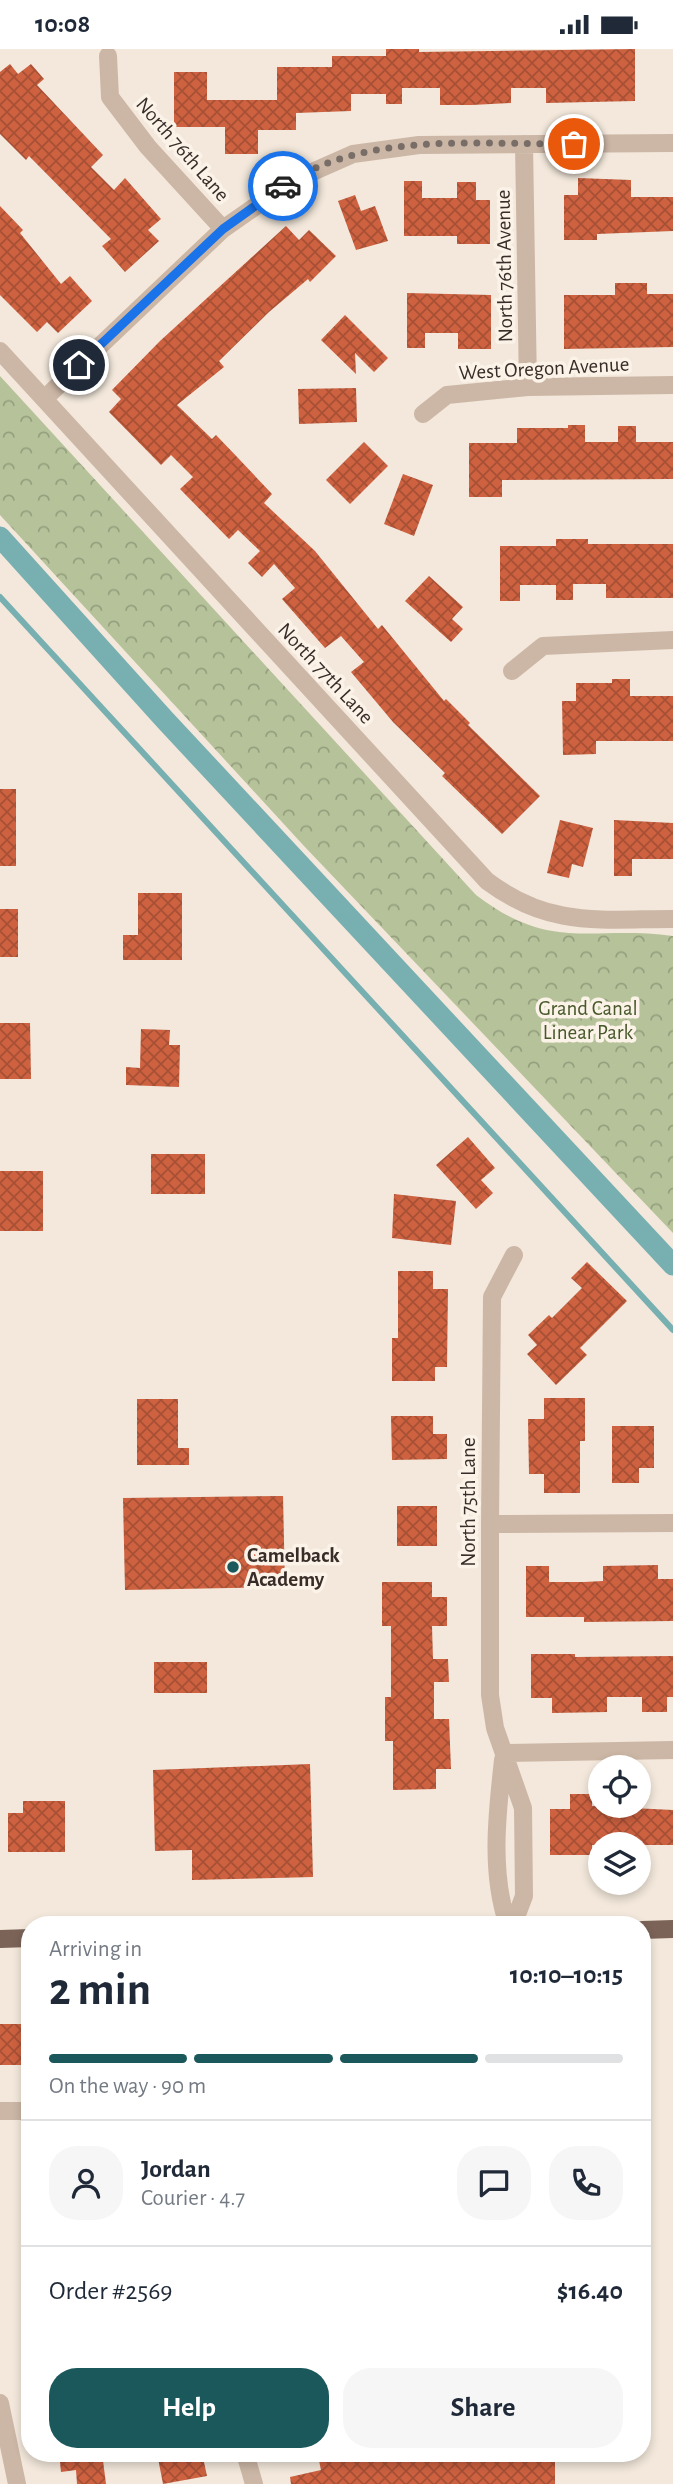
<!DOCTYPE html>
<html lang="en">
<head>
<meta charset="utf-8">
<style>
	body { margin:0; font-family:"Alegreya Sans",sans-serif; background:#f6f6f7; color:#1f2937; height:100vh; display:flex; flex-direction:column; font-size:26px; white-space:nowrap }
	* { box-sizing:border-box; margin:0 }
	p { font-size:23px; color:#747a83 }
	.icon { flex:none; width:38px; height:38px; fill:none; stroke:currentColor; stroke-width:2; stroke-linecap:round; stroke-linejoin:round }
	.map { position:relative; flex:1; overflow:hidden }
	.side { position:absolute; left:21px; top:1867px; width:630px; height:546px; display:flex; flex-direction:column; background:#fff; border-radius:28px; box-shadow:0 4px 10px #0003 }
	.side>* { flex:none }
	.controls { position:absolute; left:588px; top:1706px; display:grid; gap:14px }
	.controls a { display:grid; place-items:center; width:63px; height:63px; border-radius:50%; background:#fff; box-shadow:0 4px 10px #0003; font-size:35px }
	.pin { position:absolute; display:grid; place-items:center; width:60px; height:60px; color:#fff; margin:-30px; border:4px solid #fff; border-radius:50%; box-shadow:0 2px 7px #0007 }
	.courier { position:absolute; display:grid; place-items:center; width:70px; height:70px; margin:-35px; border:5px solid #1a73e8; border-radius:50%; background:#fff; color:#222; box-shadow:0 2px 9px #0007 }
	.overview em { font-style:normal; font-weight:700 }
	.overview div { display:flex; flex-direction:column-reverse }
	.overview { display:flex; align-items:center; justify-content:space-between; height:119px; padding:0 28px }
	h1 { font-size:46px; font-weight:700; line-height:52px }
	.bar { display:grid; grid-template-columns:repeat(4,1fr); gap:10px 7px; align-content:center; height:84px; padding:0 28px }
	.bar i { height:9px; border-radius:5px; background:#e0e1e3 }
	.bar .active { background:#1b585c }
	.bar p { grid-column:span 4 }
	.line { display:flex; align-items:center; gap:18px; padding:0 28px; border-top:2px solid #e0e1e3 }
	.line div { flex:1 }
	.round { display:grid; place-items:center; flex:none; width:74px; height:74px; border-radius:28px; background:#f6f6f7 }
	.cta { display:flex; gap:14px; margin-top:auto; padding:14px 28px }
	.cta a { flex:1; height:80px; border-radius:28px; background:#1b585c; color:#fff; font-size:28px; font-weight:700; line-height:80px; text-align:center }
	.cta a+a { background:#f6f6f7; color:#1f2937 }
	.status { display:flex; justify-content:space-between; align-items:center; height:49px; padding:0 35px; background:#fff; direction:ltr }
	.status svg { height:19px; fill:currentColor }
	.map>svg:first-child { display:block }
</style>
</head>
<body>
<div class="status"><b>10:08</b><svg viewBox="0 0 49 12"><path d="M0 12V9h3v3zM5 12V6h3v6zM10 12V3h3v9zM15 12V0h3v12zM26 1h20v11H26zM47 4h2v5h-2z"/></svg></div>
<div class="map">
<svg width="673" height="2435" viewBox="0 0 673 2435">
	<defs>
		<pattern id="park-crowns" width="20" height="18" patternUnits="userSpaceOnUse" patternTransform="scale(1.75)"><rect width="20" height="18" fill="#b6c39a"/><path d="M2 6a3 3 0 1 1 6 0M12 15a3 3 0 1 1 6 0" fill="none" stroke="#959f7e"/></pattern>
		<pattern id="building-cross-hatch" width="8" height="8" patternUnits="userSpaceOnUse" patternTransform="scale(1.75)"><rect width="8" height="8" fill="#cd6140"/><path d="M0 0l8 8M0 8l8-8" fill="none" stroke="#a75036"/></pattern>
	</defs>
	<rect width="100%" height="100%" fill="#f3e8db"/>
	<path fill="url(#park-crowns)" d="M0 327 476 846C552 904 591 876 673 887V1184L304 797 0 466Z"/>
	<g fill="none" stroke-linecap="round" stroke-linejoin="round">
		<path stroke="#78b0b2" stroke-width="6" d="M0 548 673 1281"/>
		<path stroke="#78b0b2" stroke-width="21" d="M0 488 165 671 673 1216"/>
	</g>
	<path fill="url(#building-cross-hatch)" d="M386 0H419V3L635 0V52L546 54V39H511V54L472 56H440V39H402V55H386V45H351V62L296 64V81H258V105H225V78H174V23H207V51H277V18H332V7H386Z
		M10 15 18 25 31 15 44 30 37 36 103 106 91 118 114 141 125 129 161 170 148 181 159 192 125 223 102 197 111 190 29 107 26 111 0 85V23Z
		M578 129 631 131V148H673V182L597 185V191H564V146H578Z
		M404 132H422V149H457V133H476V151H490V195H457V187H404Z
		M355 146 361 162 375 157 388 192 356 201 338 152Z
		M0 157 23 181 20 184 61 235 70 227 92 252 58 284 47 273 37 283 0 246Z
		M286 177 299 191 309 181 336 207 310 233 308 230 269 263 219 312 224 318 177 356 212 390 216 386 239 410 272 445 264 454 315 502 378 580 382 576 444 652 446 650 470 674 468 676 540 747 502 785 442 727 445 724 393 673 351 623 364 613 341 587 325 599 282 550 295 539 274 515 262 528 248 514 260 502 238 481 229 490 180 440 193 428 171 406 161 416 109 363 121 350 112 341 160 292Z
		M615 234H647V245H673V298L564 300V246H615Z
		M407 244 491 246V300H458V284H425V299H407Z
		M345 266 388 309 374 323 355 304 356 325 321 291Z
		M356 339 357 373 299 375 298 340Z
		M568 376H585V393H618V377H636V393H673V430L502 431V448H469V394H517V379H568Z
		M364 393 388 417 350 455 326 431Z
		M403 425 433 436 414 487 384 475Z
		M556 490H588V495H673V549H606V535H573V551H556V536H520V552H500V497H556Z
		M429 527 463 558 452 570 463 580 451 593 405 552Z
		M612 630H630V647H673V692H596V705L563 706 562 652H576V634H612Z
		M0 740H16V817H0Z
		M560 771 593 779 583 818 572 815 569 829 547 824Z
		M614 771 673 774V810H632V827H614Z
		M138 844H182V911H123V886H138Z
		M0 860H18V908H0Z
		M0 974H30L31 1030H0Z
		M141 980 170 981 169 996H180L179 1038 126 1036V1018L140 1019Z
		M468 1088 495 1119 481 1131 493 1144 476 1160 436 1116Z
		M151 1105H205V1145H151Z
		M0 1122H43V1182H0Z
		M394 1145 456 1152 451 1196 392 1189Z
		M587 1213 627 1252 580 1299 587 1306 556 1336 527 1305 537 1296 528 1286 549 1266 552 1269 582 1239 571 1229Z
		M398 1222H433V1240H448L447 1318H435V1332H392V1289H398Z
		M544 1349H585V1392H580V1444H544V1425H529L528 1370H544Z
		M137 1350H178V1399H189V1416H137Z
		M391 1367H433V1385H447V1410L392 1411Z
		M612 1377H654V1419H639V1434H612Z
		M283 1447 285 1538 125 1541 123 1449Z
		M397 1457H437V1497H397Z
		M658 1516V1530H673V1572L584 1573V1568H526V1517H549V1533H584L603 1532V1517Z
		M382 1533H432V1548H447V1577H432L433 1610H448L449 1633H434V1670H449L451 1720H436V1740L393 1741V1692H385V1648H391V1577H382Z
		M531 1605H575V1608L673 1607V1648H667V1663H642V1648H607V1663L552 1664V1649H531Z
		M154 1613H207V1644H154Z
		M310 1715 313 1828 192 1831V1801L155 1802 153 1721Z
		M570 1745H592V1757L673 1761V1796H592V1806H550V1760H570Z
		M23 1752H65V1803H8V1764H23Z
		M0 1975H30V2016H0Z
		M59 2404H102L106 2435H77L76 2421 61 2423Z
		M157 2404H202L207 2427 163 2435Z
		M329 2404 555 2408V2435H291L290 2428 321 2421 318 2407Z"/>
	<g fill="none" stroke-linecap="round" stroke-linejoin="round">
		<path stroke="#ccb7a6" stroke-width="18" d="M108 7 110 48 148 98 223 180
			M524 95 528 338
			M0 302 487 832C550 879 599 870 673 870
			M44 350 223 180 292 132 353 105 419 96 673 94
			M423 365 447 346 528 338 673 336
			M512 622 543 597 673 591
			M490 1475 673 1474
			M504 1704 673 1701
			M503 1711C497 1765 490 1824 508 1876
			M513 1876 524 1847 523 1759 495 1679 490 1646V1475L492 1248 514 1206
			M0 2062H30
			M0 2354 17 2435
			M245 2404 254 2435"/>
		<path stroke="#7b6358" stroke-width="18" d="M642 1881 673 1880
			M0 1890 30 1889"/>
	</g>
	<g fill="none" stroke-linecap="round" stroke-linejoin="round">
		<path stroke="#796e67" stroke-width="7" stroke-dasharray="0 12.6" d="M283 137C365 81 480 96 574 95"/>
		<path stroke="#1a73e8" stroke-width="9" d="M79 316 223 180 283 137"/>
	</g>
	<circle fill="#1b585c" stroke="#fbf2e8" stroke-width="2.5" cx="233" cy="1518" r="7"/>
	<g text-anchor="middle" stroke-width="7" stroke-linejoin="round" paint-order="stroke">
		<g font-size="21" fill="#382d28" stroke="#fbf2e8">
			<text transform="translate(183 100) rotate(49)" y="7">North 76th Lane</text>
			<text transform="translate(504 217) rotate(-91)" y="7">North 76th Avenue</text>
			<text transform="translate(544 319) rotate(-3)" y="7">West Oregon Avenue</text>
			<text transform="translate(326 624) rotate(47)" y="7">North 77th Lane</text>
			<text transform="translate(468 1453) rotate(-90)" y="7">North 75th Lane</text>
		</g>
		<g font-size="21" fill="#47582a" stroke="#fbf2e8">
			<text x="588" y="966">Grand Canal<tspan x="588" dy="24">Linear Park</tspan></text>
		</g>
		<g font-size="21" font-weight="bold" fill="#382d28" stroke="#fbf2e8" text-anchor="start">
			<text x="247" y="1513">Camelback<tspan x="247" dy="24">Academy</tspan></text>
		</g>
	</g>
</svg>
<div class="controls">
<a><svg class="icon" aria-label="locate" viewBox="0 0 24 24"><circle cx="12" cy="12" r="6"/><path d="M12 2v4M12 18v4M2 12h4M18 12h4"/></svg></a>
<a><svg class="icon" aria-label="layers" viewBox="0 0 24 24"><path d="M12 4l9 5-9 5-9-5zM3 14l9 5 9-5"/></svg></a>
</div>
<div class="pin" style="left:574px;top:95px;background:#ea580c"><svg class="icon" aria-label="bag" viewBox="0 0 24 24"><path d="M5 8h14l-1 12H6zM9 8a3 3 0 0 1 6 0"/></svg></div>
<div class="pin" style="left:79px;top:316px;background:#1f2937"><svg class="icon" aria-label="home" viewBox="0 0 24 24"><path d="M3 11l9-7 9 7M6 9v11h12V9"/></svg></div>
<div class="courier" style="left:283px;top:137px"><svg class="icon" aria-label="car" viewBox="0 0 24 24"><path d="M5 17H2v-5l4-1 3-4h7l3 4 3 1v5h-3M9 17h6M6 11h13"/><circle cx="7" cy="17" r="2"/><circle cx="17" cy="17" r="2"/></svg></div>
<section class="side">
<div class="overview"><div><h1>2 min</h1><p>Arriving in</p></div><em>10:10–10:15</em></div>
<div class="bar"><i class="active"></i><i class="active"></i><i class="active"></i><i></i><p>On the way · 90 m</p></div>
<div class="line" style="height:126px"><a class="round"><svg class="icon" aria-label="person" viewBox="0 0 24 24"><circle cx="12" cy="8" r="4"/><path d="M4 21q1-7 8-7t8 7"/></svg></a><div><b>Jordan</b><p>Courier · 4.7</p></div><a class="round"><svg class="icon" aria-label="chat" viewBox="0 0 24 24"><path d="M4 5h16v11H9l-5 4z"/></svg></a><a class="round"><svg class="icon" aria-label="phone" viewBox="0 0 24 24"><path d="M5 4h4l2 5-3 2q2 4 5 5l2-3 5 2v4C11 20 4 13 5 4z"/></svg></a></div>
<div class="line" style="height:91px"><div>Order #2569</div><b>$16.40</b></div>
<div class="cta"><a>Help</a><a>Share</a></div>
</section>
</div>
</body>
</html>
